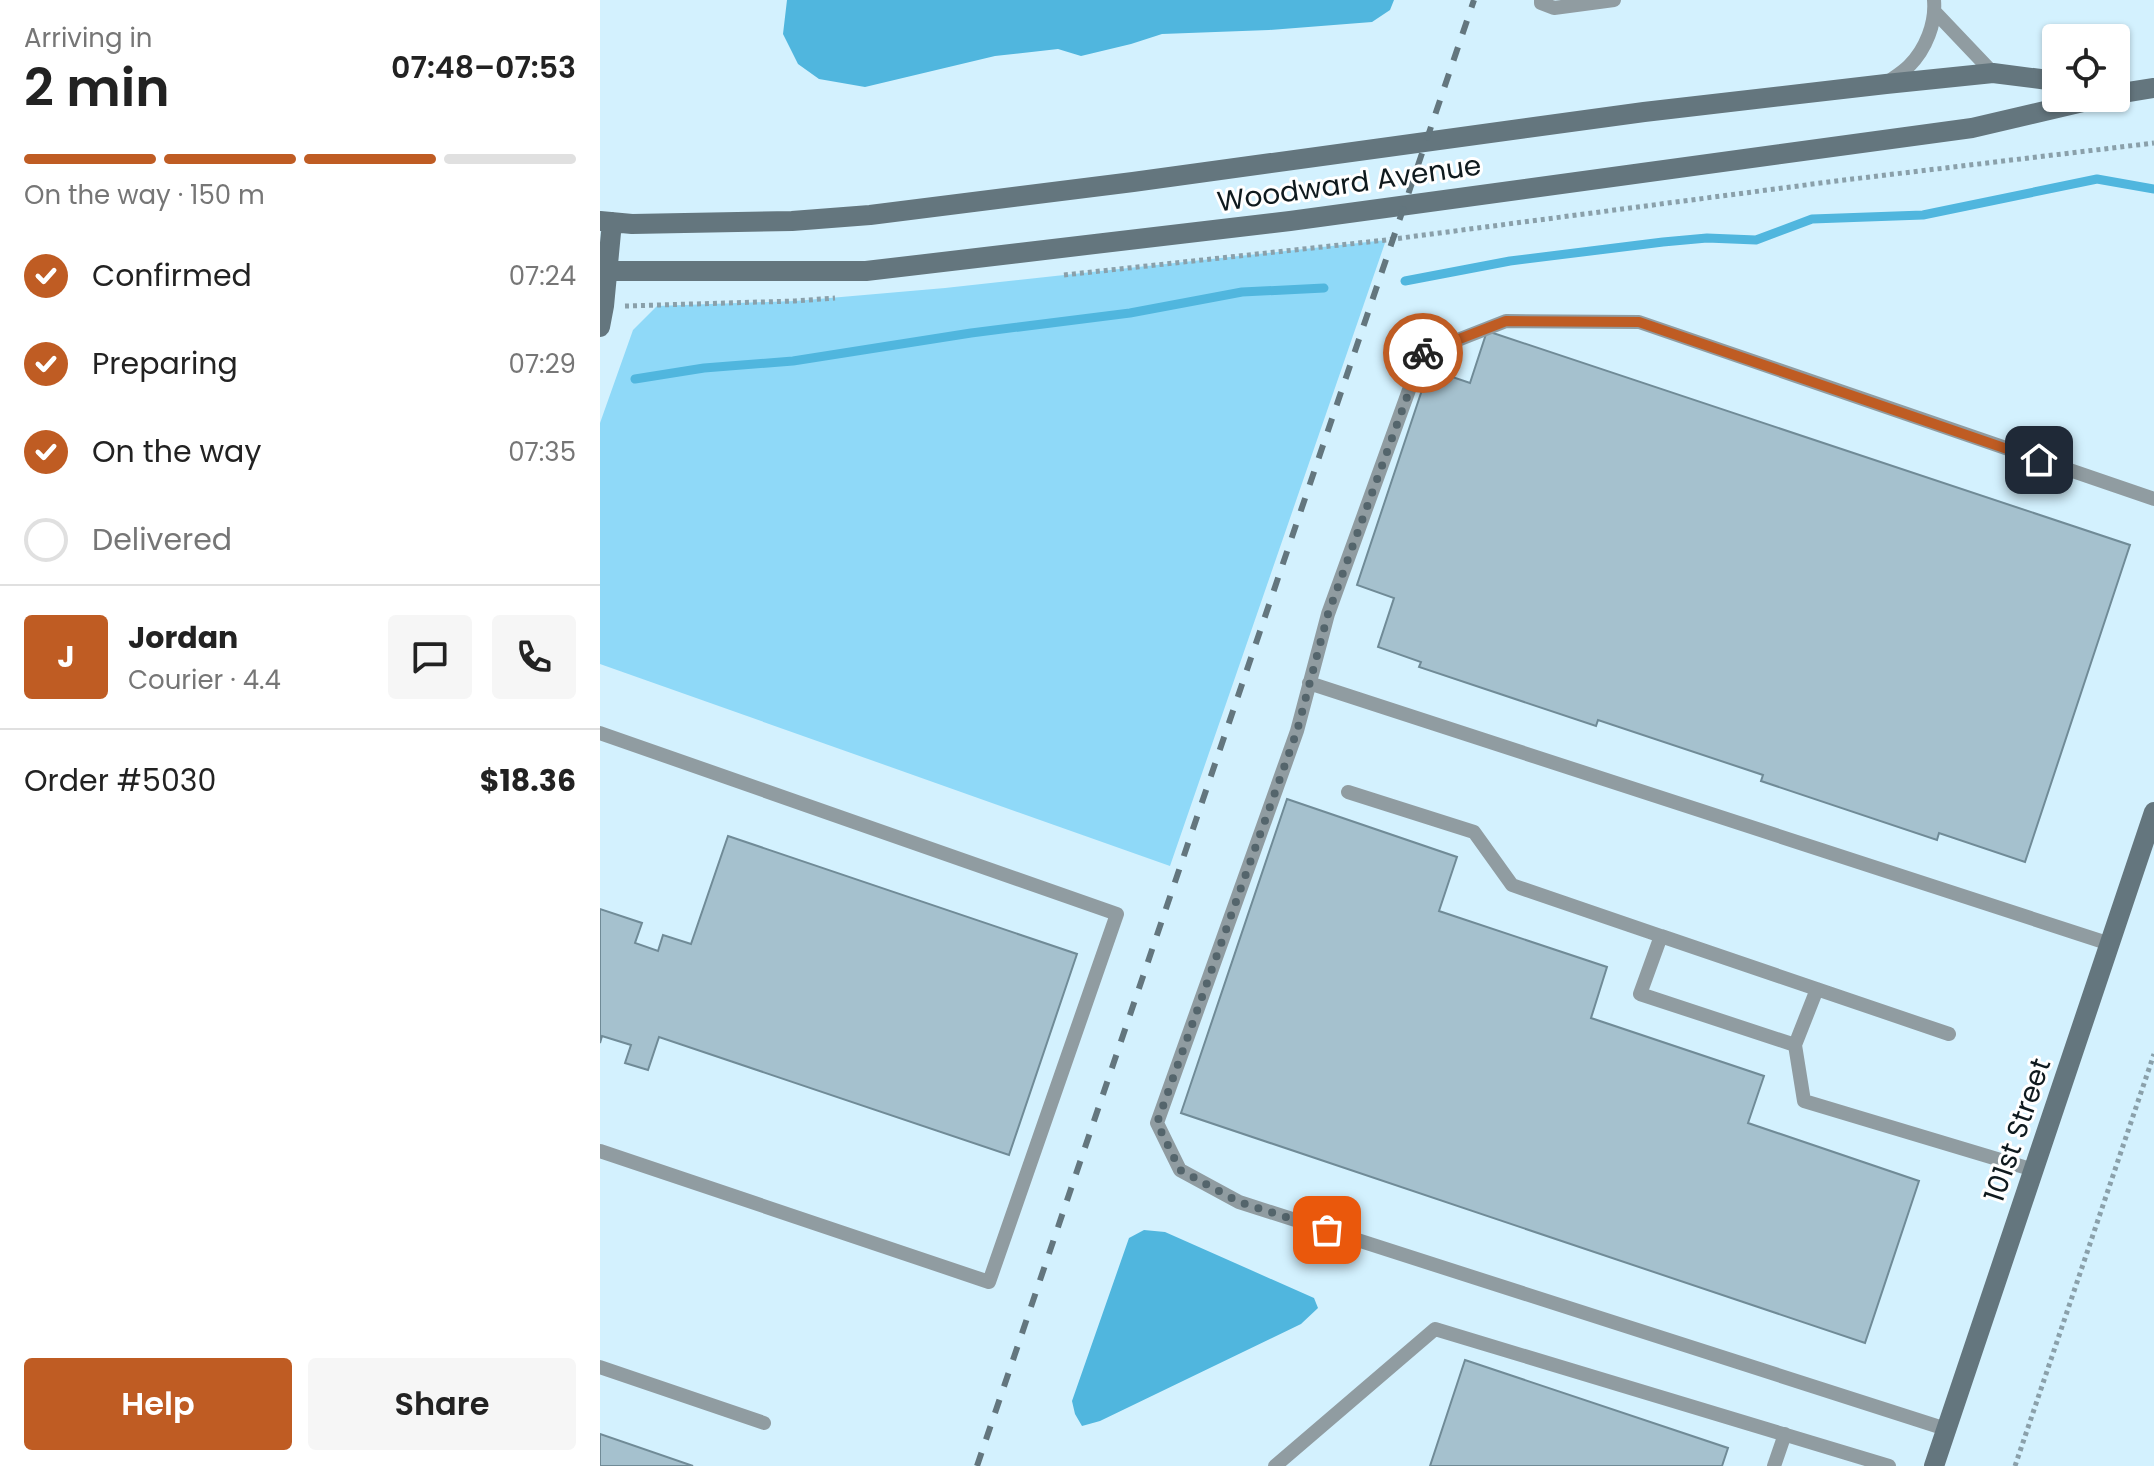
<!DOCTYPE html>
<html lang="en">
<head>
<meta charset="utf-8">
<style>
	body { margin:0; font-family:Poppins,sans-serif; background:#f6f6f6; color:#222; height:100vh; display:flex; flex-direction:column; font-size:30px; white-space:nowrap }
	* { box-sizing:border-box; margin:0 }
	p { font-size:26px; color:#767676 }
	.icon { flex:none; width:44px; height:44px; fill:none; stroke:currentColor; stroke-width:2; stroke-linecap:round; stroke-linejoin:round }
	.map { position:relative; flex:1; overflow:hidden }
	.side { display:flex; flex-direction:column; background:#fff; width:600px }
	.side>* { flex:none }
	.controls { position:absolute; left:1442px; top:24px; display:grid; gap:16px }
	.controls a { display:grid; place-items:center; width:88px; height:88px; border-radius:8px; background:#fff; box-shadow:0 2px 6px #0004; font-size:40px }
	.pin { position:absolute; display:grid; place-items:center; width:68px; height:68px; color:#fff; margin:-34px; border-radius:16px; box-shadow:0 4px 12px #0006 }
	.courier { position:absolute; display:grid; place-items:center; width:80px; height:80px; margin:-40px; border:6px solid #bf5c23; border-radius:50%; background:#fff; color:#222; box-shadow:0 2px 10px #0007 }
	.headline em { font-style:normal; font-weight:600 }
	.headline div { display:flex; flex-direction:column-reverse }
	.headline { display:flex; align-items:center; justify-content:space-between; height:136px; padding:0 24px }
	h1 { font-size:52px; font-weight:600; line-height:60px }
	.bar { display:grid; grid-template-columns:repeat(4,1fr); gap:12px 8px; align-content:center; height:96px; padding:0 24px }
	.bar i { height:10px; border-radius:6px; background:#e0e0e0 }
	.bar .active { background:#bf5c23 }
	.bar p { grid-column:span 4 }
	.line { display:flex; align-items:center; gap:20px; padding:0 24px; border-top:2px solid #e0e0e0 }
	.line div { flex:1 }
	.round { display:grid; place-items:center; flex:none; width:84px; height:84px; border-radius:8px; background:#f6f6f6 }
	ol { padding:0 24px; list-style:none }
	li { display:flex; align-items:center; gap:24px; height:88px }
	li p { margin-inline-start:auto }
	li .icon { padding:8px; border-radius:50%; background:#bf5c23; color:#fff; stroke-width:4 }
	li:last-child { color:#767676 }
	li i { width:44px; height:44px; border:4px solid #e0e0e0; border-radius:50% }
	.primary-button { display:flex; gap:16px; margin-top:auto; padding:16px 24px }
	.primary-button a { flex:1; height:92px; border-radius:8px; background:#bf5c23; color:#fff; font-size:32px; font-weight:600; line-height:92px; text-align:center }
	.primary-button a+a { background:#f6f6f6; color:#222 }
	main { display:flex; flex:1; min-height:0 }
	.map>svg:first-child { display:block }
</style>
</head>
<body>
<main>
<section class="side">
<div class="headline"><div><h1>2 min</h1><p>Arriving in</p></div><em>07:48–07:53</em></div>
<div class="bar"><i class="active"></i><i class="active"></i><i class="active"></i><i></i><p>On the way · 150 m</p></div>
<ol>
<li><svg class="icon" aria-label="check" viewBox="0 0 24 24"><path d="M5 12l5 5 9-10"/></svg>Confirmed<p>07:24</p></li>
<li><svg class="icon" aria-label="check" viewBox="0 0 24 24"><path d="M5 12l5 5 9-10"/></svg>Preparing<p>07:29</p></li>
<li><svg class="icon" aria-label="check" viewBox="0 0 24 24"><path d="M5 12l5 5 9-10"/></svg>On the way<p>07:35</p></li>
<li><i></i>Delivered</li>
</ol>
<div class="line" style="height:144px"><b class="round" style="background:#bf5c23;color:#fff">J</b><div><b>Jordan</b><p>Courier · 4.4</p></div><a class="round"><svg class="icon" aria-label="chat" viewBox="0 0 24 24"><path d="M4 5h16v11H9l-5 4z"/></svg></a><a class="round"><svg class="icon" aria-label="phone" viewBox="0 0 24 24"><path d="M5 4h4l2 5-3 2q2 4 5 5l2-3 5 2v4C11 20 4 13 5 4z"/></svg></a></div>
<div class="line" style="height:104px"><div>Order #5030</div><b>$18.36</b></div>
<div class="primary-button"><a>Help</a><a>Share</a></div>
</section>
<div class="map">
<svg width="1554" height="1466" viewBox="0 0 1554 1466">
	<rect width="100%" height="100%" fill="#d3f1fe"/>
	<path fill="#8fd9f8" d="M786 240 570 866 0 664V423L33 330 57 306 195 301 345 288Z"/>
	<path fill="#50b6de" d="M187 0H794L790 10 772 22 669 30 562 34 531 44 481 56 458 49 395 56 265 87 219 79 198 64 183 34Z
		M544 1230 565 1232 714 1298 718 1308 701 1324 500 1421 482 1426 475 1414 472 1401 529 1238Z"/>
	<g fill="none" stroke-linecap="round" stroke-linejoin="round">
		<path stroke="#50b6de" stroke-width="9" d="M805 281 910 261 1063 242 1107 238 1156 240 1212 219 1323 215 1497 179 1554 189
			M35 379 104 368 193 361 371 333 530 313 642 292 724 288"/>
	</g>
	<path fill="#a5c1ce" stroke="#708b97" stroke-width="2" d="M887 331 1530 545 1425 862 1339 833 1337 840 1161 781 1163 775 998 720 996 726 819 667 821 662 778 647 794 598 757 585 829 369 870 383Z
		M687 799 857 857 839 911 1007 967 991 1018 1164 1076 1148 1123 1319 1181 1265 1343 581 1113Z
		M128 836 477 954 409 1155 59 1037 48 1070 25 1063 31 1045 2 1036 0 1043V909L42 923 35 943 58 951 63 935 91 944Z
		M865 1360 1128 1448 1122 1466H830Z
		M0 1434 93 1466H0Z"/>
	<g fill="none" stroke-linecap="round" stroke-linejoin="round">
		<path stroke="#8aa0aa" stroke-width="5" stroke-dasharray="4 4" stroke-linecap="butt" d="M464 275 786 240 1236 181 1554 143
			M25 306 195 301 235 298
			M1415 1466 1554 1054"/>
		<path stroke="#909ca1" stroke-width="14" d="M941 0V3L954 8 1014 0
			M1335 12 1393 73
			M1288 82C1295 77 1303 72 1309 66 1326 49 1336 23 1334 0
			M709 683 1510 944
			M0 733 517 914 389 1282 0 1151
			M748 792 874 832 912 885 1061 936 1040 994 1195 1045 1204 1101 1434 1170
			M1061 936 1349 1034
			M1195 1045 1217 989
			M0 1367 164 1423
			M1346 1429 639 1202 580 1170 557 1123 697 731 728 614 822 354 906 321 1039 322 1554 499
			M675 1466 835 1329 1289 1466
			M1174 1466 1185 1434"/>
		<path stroke="#64767e" stroke-width="20" d="M1516 94 1554 88
			M0 221 32 224 192 221 270 215 533 182 1044 112 1286 84 1393 73 1456 81
			M0 271H266L690 221 1372 128 1500 98
			M0 327 4 306 12 222
			M1334 1466 1554 812"/>
		<path stroke="#63767e" stroke-width="6" stroke-dasharray="14 14" stroke-linecap="butt" d="M377 1466 874 0"/>
	</g>
	<g fill="none" stroke-linecap="round" stroke-linejoin="round">
		<path stroke="#54656c" stroke-width="8" stroke-dasharray="0 14.4" d="M727 1230 639 1202 580 1170 557 1123 697 731 728 614 823 353"/>
		<path stroke="#bf5c23" stroke-width="10" d="M823 353 906 321 1039 322 1439 460"/>
	</g>
	<g text-anchor="middle" stroke-width="6" stroke-linejoin="round" paint-order="stroke">
		<g font-size="28" fill="#0f1a1e" stroke="#fff">
			<text transform="translate(749 183) rotate(-8)" y="10">Woodward Avenue</text>
			<text transform="translate(1417 1130) rotate(-71)" y="10">101st Street</text>
		</g>
	</g>
</svg>
<div class="controls">
<a><svg class="icon" aria-label="locate" viewBox="0 0 24 24"><circle cx="12" cy="12" r="6"/><path d="M12 2v4M12 18v4M2 12h4M18 12h4"/></svg></a>
</div>
<div class="pin" style="left:727px;top:1230px;background:#ea580c"><svg class="icon" aria-label="bag" viewBox="0 0 24 24"><path d="M5 8h14l-1 12H6zM9 8a3 3 0 0 1 6 0"/></svg></div>
<div class="pin" style="left:1439px;top:460px;background:#1f2937"><svg class="icon" aria-label="home" viewBox="0 0 24 24"><path d="M3 11l9-7 9 7M6 9v11h12V9"/></svg></div>
<div class="courier" style="left:823px;top:353px"><svg class="icon" aria-label="bike" viewBox="0 0 24 24"><circle cx="6" cy="16" r="4"/><circle cx="18" cy="16" r="4"/><path d="M6 16l4-8h5l3 8M10 8l3 8H6M13 5h3"/></svg></div>
</div>
</main>
</body>
</html>
